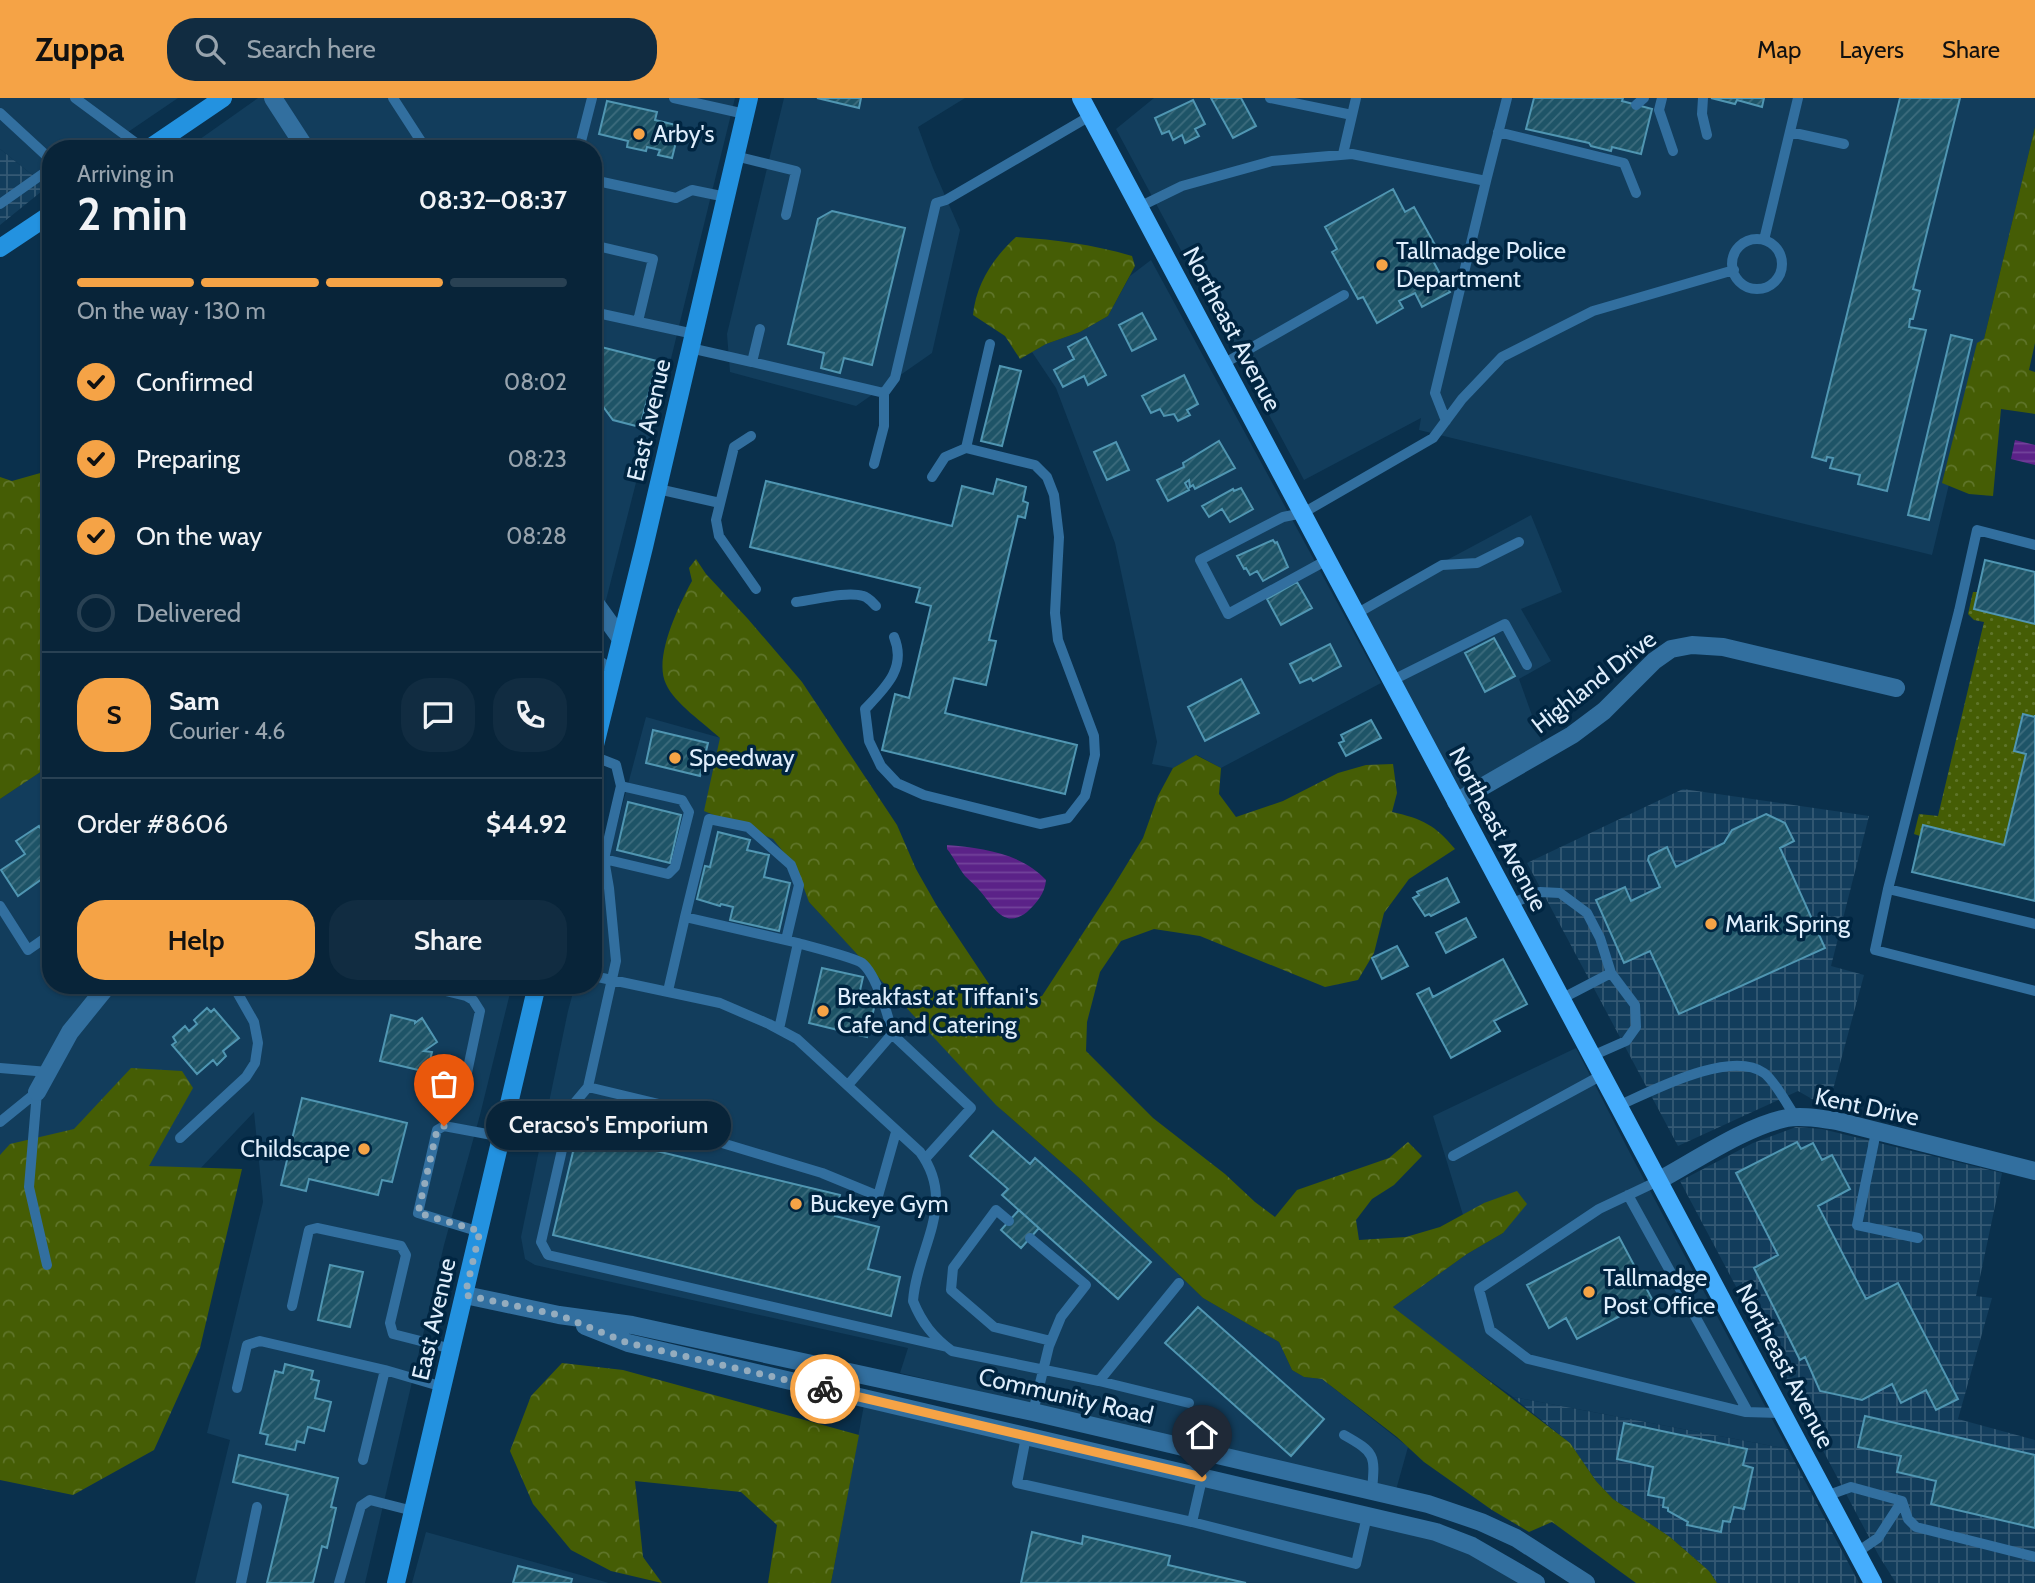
<!DOCTYPE html>
<html lang="en">
<head>
<meta charset="utf-8">
<style>
	body { margin:0; font-family:Cabin,sans-serif; background:#112c41; color:#f1f3f6; height:100vh; display:flex; flex-direction:column; font-size:26px; white-space:nowrap }
	* { box-sizing:border-box; margin:0 }
	p { font-size:23px; color:#98a4ae }
	.icon { flex:none; width:38px; height:38px; fill:none; stroke:currentColor; stroke-width:2; stroke-linecap:round; stroke-linejoin:round }
	.map { position:relative; flex:1; overflow:hidden }
	.drawer { position:absolute; left:42px; top:42px; width:560px; height:854px; display:flex; flex-direction:column; background:#082439; border-radius:28px; box-shadow:0 2px 5px #0004,0 0 0 2px #294153 }
	.drawer>* { flex:none }
	.pin { position:absolute; display:grid; place-items:center; width:60px; height:60px; color:#fff; margin:-72px -30px; border-radius:50% 50% 50% 0; rotate:-45deg; box-shadow:0 0 7px #0007 }
	.pin .icon { rotate:45deg }
	.courier { position:absolute; display:grid; place-items:center; width:70px; height:70px; margin:-35px; border:5px solid #f5a346; border-radius:50%; background:#fff; color:#222; box-shadow:0 2px 9px #0007 }
	.bubble { position:absolute; height:49px; border-radius:24px; background:#082439; box-shadow:0 2px 5px #0004,0 0 0 2px #294153; font-size:23px; font-weight:600; line-height:49px; text-align:center }
	.summary em { font-style:normal; font-weight:600 }
	.summary div { display:flex; flex-direction:column-reverse }
	.summary { display:flex; align-items:center; justify-content:space-between; height:119px; padding:0 35px }
	h1 { font-size:46px; font-weight:600; line-height:52px }
	.bar { display:grid; grid-template-columns:repeat(4,1fr); gap:10px 7px; align-content:center; height:84px; padding:0 35px }
	.bar i { height:9px; border-radius:5px; background:#294153 }
	.bar .current { background:#f5a346 }
	.bar p { grid-column:span 4 }
	.line { display:flex; align-items:center; gap:18px; padding:0 35px; border-top:2px solid #294153 }
	.line div { flex:1 }
	.round { display:grid; place-items:center; flex:none; width:74px; height:74px; border-radius:28px; background:#112c41 }
	ol { padding:0 35px; list-style:none }
	li { display:flex; align-items:center; gap:21px; height:77px }
	li p { margin-inline-start:auto }
	li .icon { padding:7px; border-radius:50%; background:#f5a346; color:#111; stroke-width:4 }
	li:last-child { color:#98a4ae }
	li i { width:38px; height:38px; border:4px solid #294153; border-radius:50% }
	.action { display:flex; gap:14px; margin-top:auto; padding:14px 35px }
	.action a { flex:1; height:80px; border-radius:28px; background:#f5a346; color:#111; font-size:28px; font-weight:600; line-height:80px; text-align:center }
	.action a+a { background:#112c41; color:#f1f3f6 }
	header { display:flex; align-items:center; gap:42px; box-sizing:border-box; height:98px; padding:0 35px; background:#f5a346; color:#111 }
	header strong { font-size:33px }
	nav { display:flex; gap:38px; margin-inline-start:auto; font-size:24px }
	.search { width:490px; height:63px; background:#112c41; display:flex; align-items:center; gap:18px; box-sizing:border-box; padding:0 24px; border-radius:28px; color:#98a4ae; font-size:26px }
	.map>svg:first-child { display:block }
</style>
</head>
<body>
<header>
<strong>Zuppa</strong>
<div class="search"><svg class="icon" aria-label="search" viewBox="0 0 24 24"><circle cx="10" cy="10" r="6"/><path d="M15 15l6 6"/></svg>Search here</div>
<nav><a>Map</a><a>Layers</a><a>Share</a></nav>
</header>
<div class="map">
<svg width="2035" height="1485" viewBox="0 0 2035 1485">
	<defs>
		<pattern id="industrial-grid" width="8" height="8" patternUnits="userSpaceOnUse" patternTransform="scale(1.75)"><rect width="8" height="8" fill="#123d5c"/><path d="M0 4h8M4 0v8" fill="none" stroke="#345974"/></pattern>
		<pattern id="grass-dots" width="8" height="8" patternUnits="userSpaceOnUse" patternTransform="scale(1.75)"><rect width="8" height="8" fill="#455d05"/><path d="M2 2h.1M6 6h.1" fill="none" stroke="#5f752a" stroke-width="1.8" stroke-linecap="round"/></pattern>
		<pattern id="forest-crowns" width="20" height="18" patternUnits="userSpaceOnUse" patternTransform="scale(1.75)"><rect width="20" height="18" fill="#455d05"/><path d="M2 6a3 3 0 1 1 6 0M12 15a3 3 0 1 1 6 0" fill="none" stroke="#5f752a"/></pattern>
		<pattern id="water-rules" width="6" height="5" patternUnits="userSpaceOnUse" patternTransform="scale(1.75)"><rect width="6" height="5" fill="#5b2288"/><path d="M0 2.5h6" fill="none" stroke="#72429a"/></pattern>
		<pattern id="building-hatch" width="6" height="6" patternUnits="userSpaceOnUse" patternTransform="scale(1.75)"><rect width="6" height="6" fill="#1e5467"/><path d="M-1 1l2-2M0 6l6-6M5 7l2-2" fill="none" stroke="#3e6d7e"/></pattern>
	</defs>
	<rect width="100%" height="100%" fill="#0a304c"/>
	<path fill="#123d5c" d="M0 0H178L103 51H51V86L47 89 0 51Z
		M258 0H735L653 334 641 365 593 553V51H186Z
		M784 0H965L918 29 933 70 960 132 932 255 856 308 730 274 727 236Z
		M1154 0H2035V29L1932 457 1419 332 1421 320 1304 382 1116 31Z
		M1151 162 1381 585 1221 670 1197 657 1173 670 1152 666 1157 644 1115 445 1056 290 1032 254 1046 246 1080 234 1108 218 1130 178Z
		M1531 417 1562 494 1521 511 1551 563 1519 581 1543 648 1456 697 1359 509Z
		M646 619 721 640 709 698 811 766 809 804 1004 1014 1078 1079 1203 1200 1279 1244 1292 1272 1304 1279 1322 1281 1408 1349 1396 1392 900 1275 908 1250 535 1167 525 1161 521 1139 568 913 575 887H593V817Z
		M51 667V887H512L480 1017 444 1147 365 1485H195L230 1342 207 1335 263 1104 254 1014 198 1073 0 1257V701Z
		M1576 950 1631 1057 1788 1351 1513 1299 1439 1246 1393 1209 1467 1156 1503 1135 1484 1105 1463 1117 1433 1018Z
		M864 1307 1429 1437 1488 1461 1526 1485H831Z
		M426 1434 609 1485H412Z"/>
	<path fill="url(#industrial-grid)" d="M0 51 47 89 0 127Z
		M1683 691 1869 718 1831 868 1864 877 1828 1010 1798 993 1678 1048 1527 765Z
		M1796 1029 1822 1031 2002 1075 1976 1198 1992 1200 1958 1321 2035 1342V1485H1896L1879 1458 1680 1083 1753 1045Z
		M1513 1299 1788 1351 1859 1485H1717L1709 1473 1670 1439 1613 1401 1596 1383 1570 1345Z"/>
	<path fill="url(#grass-dots)" d="M1973 494H1978L1974 511 2035 526V619L2022 616 2014 652 2026 656 2004 747 1923 727 1920 738 1914 736 1919 716 1938 718 1984 524 1974 522 1968 516Z"/>
	<path fill="url(#forest-crowns)" d="M2035 29V245L2029 272 2035 274V316L2001 311 1993 398 1969 396 1942 385 1977 245 1984 241Z
		M1016 139C1058 142 1091 146 1132 158L1135 168 1108 218 1080 234 1046 246 1020 261 1005 238 973 217C976 186 993 160 1016 139Z
		M51 372V667L0 701V379L12 383Z
		M696 461 706 476 748 521 802 584 897 727 916 771 937 808 1001 904 1042 898 1113 789 1143 740 1158 698 1173 670 1196 657 1221 670 1219 696 1236 719 1283 703 1338 675 1366 667 1393 666 1397 695 1392 714C1423 721 1435 727 1455 751L1409 781 1384 815 1374 855 1358 882 1325 889 1200 838 1154 831 1121 843 1100 874 1087 924 1086 953 1153 1020 1225 1076 1255 1104 1275 1119 1297 1092 1389 1060 1408 1044 1422 1058 1394 1087 1372 1101 1356 1122 1359 1142 1406 1139 1440 1129 1484 1105 1517 1093 1527 1106 1503 1135 1467 1156 1393 1209 1570 1345 1596 1383 1613 1401 1670 1439 1709 1473 1717 1485H1636L1552 1424 1529 1434 1492 1412 1424 1364 1397 1339 1322 1281 1304 1279 1292 1272 1279 1244 1203 1200 1078 1079 996 1007 809 804 797 771 773 741 704 713 720 640C705 626 674 605 666 586 653 560 679 507 692 483L689 470Z
		M131 970 182 973 193 990 149 1068 242 1071 200 1250 154 1352 73 1397 0 1382V1057L10 1046 74 1031Z
		M562 1265 623 1272 859 1337 831 1485H768L777 1427 741 1394 635 1383 643 1459 662 1485 611 1473 571 1452 533 1406 510 1353 531 1298Z"/>
	<path fill="url(#water-rules)" d="M2015 342 2035 347V367L2011 361Z
		M947 747C982 750 1021 755 1046 782 1045 795 1037 805 1027 814 1004 832 994 809 980 793 976 788 970 783 965 778 958 769 953 758 947 751Z"/>
	<path fill="url(#building-hatch)" stroke="#5096b2" stroke-width="2" d="M817 0H861L859 10Z
		M1211 0H1241L1256 28 1233 40Z
		M1534 0H1623L1622 3 1652 11 1641 56 1612 49 1611 53 1591 48 1589 45 1526 31Z
		M1711 0H1764L1762 9 1737 2 1735 6Z
		M1900 0H1960L1913 191 1920 193 1913 221H1910L1909 229 1926 232 1887 393 1858 386 1860 377 1830 370 1833 360 1827 359 1826 363 1812 359Z
		M1193 2 1205 26 1195 31 1199 38 1185 45 1182 37 1173 42 1169 33 1162 36 1155 20Z
		M607 3 657 14 655 22 680 28 672 60 658 57 660 52 647 49 646 53 627 49 628 43 599 36Z
		M1393 91 1405 114 1414 109 1440 156 1432 161 1450 194 1422 209 1415 195 1399 203 1403 210 1377 225 1363 199 1358 201 1332 154 1337 151 1325 129Z
		M832 113 905 130 872 267 844 260 840 275 821 270 824 255 788 246 818 121Z
		M1142 215 1156 241 1132 253 1119 227Z
		M1951 237 1972 242 1929 422 1908 417Z
		M1086 239 1106 277 1088 287 1084 278 1063 289 1054 272 1074 261 1068 249Z
		M593 247 657 263 640 329 613 322 593 295V278L597 265 593 264Z
		M1000 268 1021 273 1002 348 981 343Z
		M1184 277 1198 306 1187 312 1190 317 1178 323 1174 316 1164 318 1160 311 1151 315 1142 298Z
		M1219 343 1235 370 1195 391 1193 387 1190 389 1189 382 1185 385 1189 392 1168 403 1157 382 1184 369 1183 365Z
		M1116 344 1129 372 1107 382 1094 354Z
		M997 381 1026 389 1023 403 1028 405 1025 420 1018 418 989 542 996 543 986 587 954 580 945 615 1077 647 1065 696 882 652 895 596 909 600 931 508 916 504 920 490 750 449 766 383 952 428 962 388 993 396Z
		M1241 390 1253 411 1230 424 1222 411 1209 419 1202 408 1233 391 1234 393Z
		M1273 442 1275 445 1277 444 1288 469 1263 483 1257 473 1250 477 1246 470 1244 471 1237 458Z
		M1985 462 2035 474V526L1974 511Z
		M1297 484 1312 510 1281 527 1267 501Z
		M1494 540 1515 578 1485 594 1465 555Z
		M1330 546 1341 568 1313 583 1311 580 1300 585 1290 566Z
		M1241 581 1259 615 1205 643 1188 609Z
		M2023 616 2035 619V617V803L1912 774 1923 727 2004 747 2026 656 2014 653Z
		M1371 622 1381 640 1346 658 1339 645 1344 643 1341 637Z
		M653 632 708 645 700 678 646 665Z
		M628 704 681 717 670 765 617 752Z
		M1766 716 1785 725 1794 743 1780 750 1825 850 1679 916 1650 853 1624 865 1596 802 1625 789 1631 803 1660 789 1648 762 1649 758 1667 749 1676 769 1724 745 1732 732Z
		M39 728 47 740 51 738V787L47 789 42 781 18 798 1 772 25 756 16 743Z
		M718 734 750 742 747 752 769 757 764 779 790 785 779 833 730 822 733 809 721 806 720 808 697 801 705 768 710 769Z
		M1447 780 1459 804 1431 818 1429 816 1425 818 1413 800 1419 797 1417 794Z
		M1466 820 1476 839 1446 855 1436 835Z
		M1397 848 1408 868 1382 881 1372 860Z
		M1503 861 1527 906 1494 923 1500 933 1451 960 1417 896 1429 890 1433 899Z
		M822 870 863 879 859 897 876 902 867 939 809 925Z
		M207 910 211 914 214 911 239 940 223 953 226 958 217 967 213 962 197 976 172 947 176 944 173 939 185 928 189 933 197 926 194 922Z
		M391 917 415 923V925L422 920 437 944 424 953 432 954 427 974 380 963Z
		M302 1000 407 1025 392 1084 382 1082 378 1097 309 1081 306 1093 281 1087Z
		M584 1008 654 1025 648 1051 840 1097 835 1118 879 1129 868 1171 900 1179 891 1218 553 1137Z
		M993 1033 1030 1066 1035 1060 1151 1164 1118 1201 1002 1097 1008 1091 970 1058Z
		M1797 1044 1801 1051 1813 1045 1822 1062 1832 1057 1850 1091 1818 1108 1866 1201 1898 1185 1958 1301 1936 1312 1926 1292 1901 1305 1892 1286 1862 1302 1820 1293 1805 1259 1800 1262 1754 1170 1778 1157 1736 1075Z
		M1019 1112 1039 1130 1021 1150 1001 1132Z
		M1619 1139 1652 1201 1577 1241 1566 1220 1549 1230 1527 1187Z
		M330 1167 363 1174 350 1229 318 1222Z
		M1198 1209 1324 1321 1291 1358 1165 1245Z
		M285 1266 313 1273 311 1281 319 1283 315 1300 331 1304 324 1333 308 1329 304 1345 297 1343 295 1352 266 1346 268 1337 260 1335 275 1273 283 1275Z
		M1865 1318 2035 1357V1430L1931 1406 1936 1383 1897 1374 1901 1358 1858 1349Z
		M1624 1325 1747 1351 1743 1367 1753 1370 1744 1411 1734 1409 1730 1424 1723 1423 1721 1434 1687 1427 1688 1424 1668 1413V1410L1663 1409 1664 1400 1648 1397 1653 1369 1617 1361Z
		M239 1357 338 1380 331 1409 336 1410 327 1450 322 1448 313 1485H267L288 1397 233 1384Z
		M1032 1434 1082 1446 1083 1438 1170 1458 1168 1467 1246 1485H1021Z
		M518 1468 572 1481 571 1485H513Z"/>
	<g fill="none" stroke-linecap="round" stroke-linejoin="round">
		<path stroke="#326f9f" stroke-width="10" d="M75 0 144 51
			M393 0 426 51
			M674 0 745 16
			M1270 0 1352 17
			M1662 0 1659 12 1673 53
			M1703 0 1702 16 1707 37
			M1636 7 1644 0
			M0 15 51 62
			M1498 34 1624 65 1636 95
			M1790 34 1844 46
			M579 51 592 0
			M1343 56 1356 0
			M735 58 796 73 786 117
			M593 82 676 100 692 92 726 99
			M1486 83 1507 0
			M0 106 51 70
			M1139 109 1182 88 1272 63 1352 56 1486 83 1435 295 1446 323
			M1732 166a25 25 0 1 1 50 0a25 25 0 1 1-50 0Z
			M1764 142 1798 0
			M593 147 653 161 638 223
			M593 214 694 236
			M690 250 752 264 760 231
			M752 264 884 295 895 280 936 105 946 102 1090 18
			M1223 266 1344 197
			M751 338 734 349 716 422 719 438 756 491
			M874 366 884 328V295
			M932 379 945 359 966 350
			M658 391 720 405
			M2035 447 1977 432 1959 513 1888 791 2035 826
			M1327 462 1228 516 1200 462 1283 419 1303 415 1433 340 1462 301 1502 259 1593 213 1734 172
			M796 504C814 502 847 493 863 498 868 499 872 504 876 508
			M1356 516 1442 467 1477 465 1519 444
			M894 539C907 570 885 590 865 611L869 643 881 668 897 685 924 697 1040 726 1068 720 1085 698 1095 657 1094 638 1058 542 1055 515 1059 439 1054 397 1047 379 1035 367 966 350 990 246
			M593 559 614 572
			M1391 583 1505 526 1527 567
			M593 658 616 667 621 688 604 761 593 759
			M621 688 682 702 689 714 675 769 668 776 604 761 609 790 616 863 588 989 572 1008 541 1144 548 1157 947 1249
			M1888 791 1875 852 2035 893
			M1510 806 1540 794 1560 795 1587 815 1600 840 1611 875 1635 907 1636 929 1626 943 1592 958
			M0 808 28 852 51 836
			M685 819 709 721 748 729 791 767 799 787 786 842
			M798 845C811 849 853 859 862 865 876 876 889 919 892 936
			M593 878 720 905 769 926 797 941 920 1054C958 1106 917 1149 913 1203 922 1225 933 1239 952 1253L1099 1283 1189 1305
			M421 887 466 898 473 902 480 913 464 989
			M668 893 685 819 798 845 779 931
			M1561 901 1611 875
			M0 970 48 974
			M848 987 892 936 971 1010 925 1061
			M588 989 659 1006 672 1030 822 1075 878 1098 896 1034
			M37 994 29 1089 47 1167
			M1618 1008C1652 993 1730 951 1764 975 1775 983 1788 1008 1796 1020
			M0 1024 37 994
			M1876 1034 1857 1127 1918 1140
			M180 1040 246 979 255 965 258 945 254 924 233 887
			M1453 1058 1602 977
			M1658 1083 1599 1111 1479 1191 1490 1232 1528 1261 1745 1314 1782 1315
			M1628 1097 1748 1314
			M1009 1123 996 1112 953 1170 951 1192 994 1229 1051 1243
			M480 1134 418 1115 437 1032 444 1028 503 1039
			M1030 1140 1086 1187 1061 1219 1049 1248 1033 1314
			M292 1208 309 1132 317 1130 401 1148 406 1157 390 1225 393 1236 452 1251
			M1099 1283 1179 1185
			M237 1290 247 1247 260 1243 385 1272 443 1289
			M1344 1337C1376 1355 1375 1357 1372 1393
			M1026 1339 1017 1385 1192 1424 1356 1466 1367 1418
			M363 1362 385 1272
			M1826 1398 1851 1389 1902 1403 1878 1440 1856 1455
			M1902 1403 1908 1421 1916 1429 2035 1459
			M1192 1424 1208 1355
			M241 1485 257 1409
			M339 1485 361 1408 370 1402 413 1413"/>
		<path stroke="#326f9f" stroke-width="18" d="M273 0 306 51
			M593 502 621 541
			M1456 704 1572 637 1604 613 1654 563 1671 551 1692 547 1723 549 1896 590
			M37 994 70 934 108 887
			M1658 1083C1695 1063 1746 1028 1787 1020 1803 1017 1821 1021 1837 1023L2035 1073
			M465 1197 559 1217 632 1227 1033 1314 1428 1406 1481 1424 1516 1440 1586 1485
			M585 1228 628 1245 1436 1434 1472 1448 1536 1485"/>
		<path stroke="#2392e0" stroke-width="18" d="M148 51 223 0
			M0 150 51 116
			M593 655 644 449 749 0
			M396 1485 537 887"/>
		<path stroke="#45adfd" stroke-width="18" d="M1081 0 1873 1485"/>
	</g>
	<g fill="none" stroke-linecap="round" stroke-linejoin="round">
		<path stroke="#94acbe" stroke-width="7" stroke-dasharray="0 12.6" d="M444 1028 437 1032 418 1115 480 1133 465 1197 559 1217 628 1245 825 1291"/>
		<path stroke="#f5a346" stroke-width="9" d="M825 1291 1202 1379"/>
	</g>
	<g fill="#f5a346" stroke="#002541" stroke-width="2.5">
		<circle cx="639" cy="36" r="7"/>
		<circle cx="1382" cy="167" r="7"/>
		<circle cx="675" cy="660" r="7"/>
		<circle cx="1711" cy="826" r="7"/>
		<circle cx="823" cy="913" r="7"/>
		<circle cx="364" cy="1051" r="7"/>
		<circle cx="796" cy="1106" r="7"/>
		<circle cx="1589" cy="1194" r="7"/>
	</g>
	<g text-anchor="middle" stroke-width="7" stroke-linejoin="round" paint-order="stroke">
		<g font-size="24" fill="#dfeefc" stroke="#002541" text-anchor="start">
			<text x="653" y="44">Arby's</text>
			<text x="1396" y="161">Tallmadge Police<tspan x="1396" dy="28">Department</tspan></text>
			<text x="689" y="668">Speedway</text>
			<text x="1725" y="834">Marik Spring</text>
			<text x="837" y="907">Breakfast at Tiffani's<tspan x="837" dy="28">Cafe and Catering</tspan></text>
			<text x="350" y="1059" text-anchor="end">Childscape</text>
			<text x="810" y="1114">Buckeye Gym</text>
			<text x="1603" y="1188">Tallmadge<tspan x="1603" dy="28">Post Office</tspan></text>
		</g>
		<g font-size="24" fill="#dfeefc" stroke="#002541">
			<text transform="translate(1232 231) rotate(62)" y="8">Northeast Avenue</text>
			<text transform="translate(649 322) rotate(-77)" y="8">East Avenue</text>
			<text transform="translate(1594 584) rotate(-38)" y="8">Highland Drive</text>
			<text transform="translate(1498 731) rotate(62)" y="8">Northeast Avenue</text>
			<text transform="translate(1867 1009) rotate(12)" y="8">Kent Drive</text>
			<text transform="translate(434 1221) rotate(-77)" y="8">East Avenue</text>
			<text transform="translate(1785 1268) rotate(62)" y="8">Northeast Avenue</text>
			<text transform="translate(1066 1298) rotate(13)" y="8">Community Road</text>
		</g>
	</g>
</svg>
<div class="pin" style="left:444px;top:1028px;background:#ea580c"><svg class="icon" aria-label="bag" viewBox="0 0 24 24"><path d="M5 8h14l-1 12H6zM9 8a3 3 0 0 1 6 0"/></svg></div>
<div class="pin" style="left:1202px;top:1379px;background:#1f2937"><svg class="icon" aria-label="home" viewBox="0 0 24 24"><path d="M3 11l9-7 9 7M6 9v11h12V9"/></svg></div>
<div class="courier" style="left:825px;top:1291px"><svg class="icon" aria-label="bike" viewBox="0 0 24 24"><circle cx="6" cy="16" r="4"/><circle cx="18" cy="16" r="4"/><path d="M6 16l4-8h5l3 8M10 8l3 8H6M13 5h3"/></svg></div>
<div class="bubble" style="left:486px;top:1003px;width:245px">Ceracso's Emporium</div>
<section class="drawer">
<div class="summary"><div><h1>2 min</h1><p>Arriving in</p></div><em>08:32–08:37</em></div>
<div class="bar"><i class="current"></i><i class="current"></i><i class="current"></i><i></i><p>On the way · 130 m</p></div>
<ol>
<li><svg class="icon" aria-label="check" viewBox="0 0 24 24"><path d="M5 12l5 5 9-10"/></svg>Confirmed<p>08:02</p></li>
<li><svg class="icon" aria-label="check" viewBox="0 0 24 24"><path d="M5 12l5 5 9-10"/></svg>Preparing<p>08:23</p></li>
<li><svg class="icon" aria-label="check" viewBox="0 0 24 24"><path d="M5 12l5 5 9-10"/></svg>On the way<p>08:28</p></li>
<li><i></i>Delivered</li>
</ol>
<div class="line" style="height:126px"><b class="round" style="background:#f5a346;color:#111">S</b><div><b>Sam</b><p>Courier · 4.6</p></div><a class="round"><svg class="icon" aria-label="chat" viewBox="0 0 24 24"><path d="M4 5h16v11H9l-5 4z"/></svg></a><a class="round"><svg class="icon" aria-label="phone" viewBox="0 0 24 24"><path d="M5 4h4l2 5-3 2q2 4 5 5l2-3 5 2v4C11 20 4 13 5 4z"/></svg></a></div>
<div class="line" style="height:91px"><div>Order #8606</div><b>$44.92</b></div>
<div class="action"><a>Help</a><a>Share</a></div>
</section>
</div>
</body>
</html>
